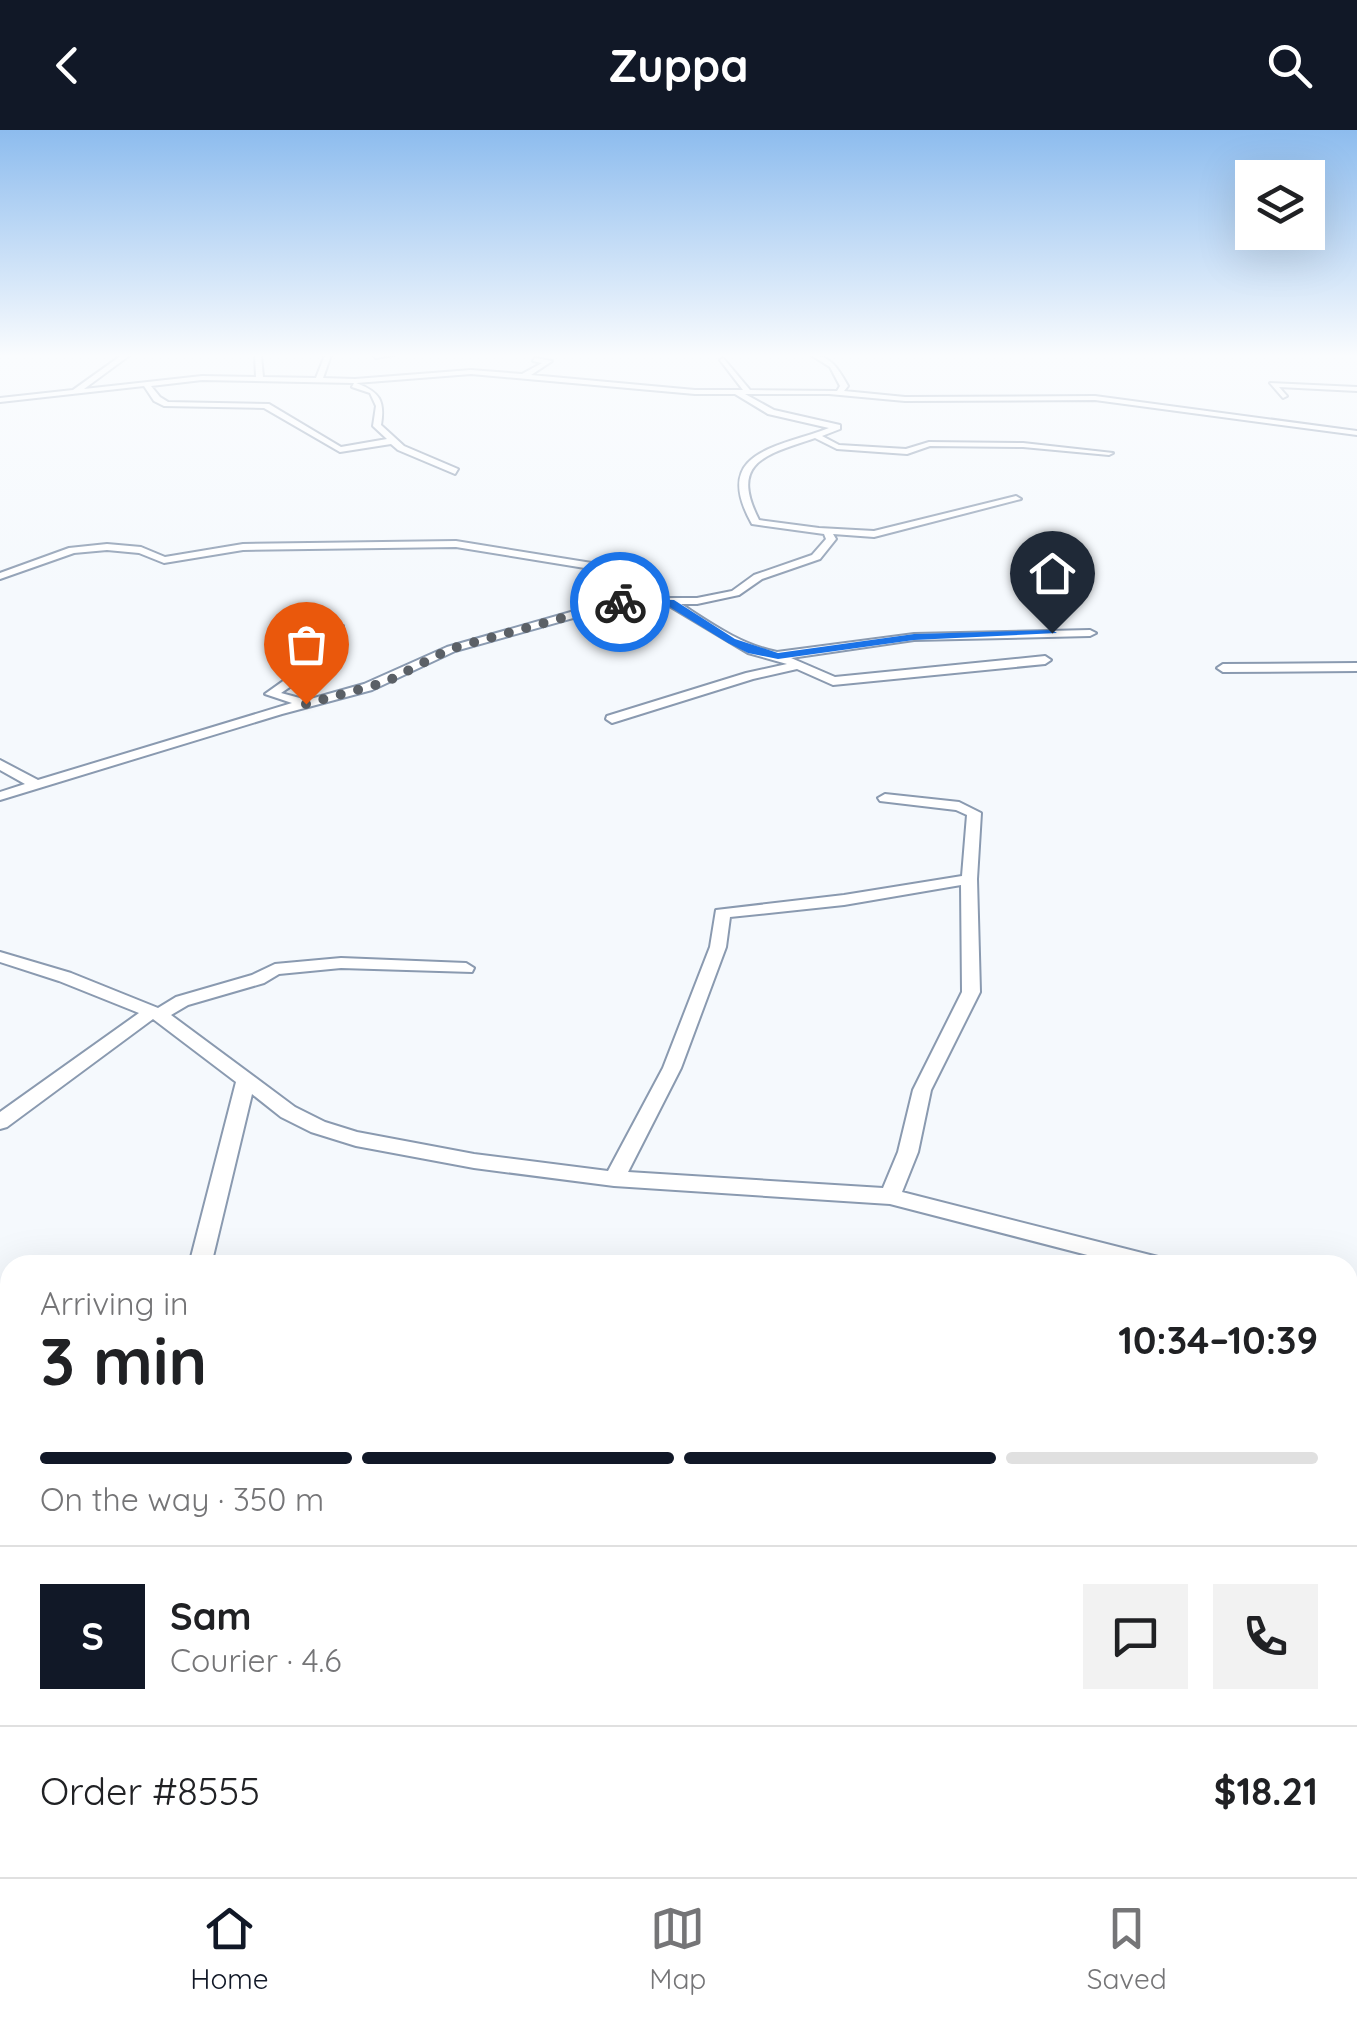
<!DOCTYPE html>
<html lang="en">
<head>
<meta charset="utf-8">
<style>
	body { margin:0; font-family:Quicksand,sans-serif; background:#f2f2f2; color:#202124; height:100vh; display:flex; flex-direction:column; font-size:38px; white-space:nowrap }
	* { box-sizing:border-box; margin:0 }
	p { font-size:32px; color:#757577 }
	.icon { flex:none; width:55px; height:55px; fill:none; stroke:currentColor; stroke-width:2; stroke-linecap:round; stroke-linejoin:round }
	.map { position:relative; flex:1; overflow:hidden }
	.drawer { position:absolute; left:0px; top:1125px; width:1358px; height:622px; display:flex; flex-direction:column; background:#fff; border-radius:30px 30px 0 0; box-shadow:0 10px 40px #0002 }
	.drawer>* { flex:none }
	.fabs { position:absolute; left:1235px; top:30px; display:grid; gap:20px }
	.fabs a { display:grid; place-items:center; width:90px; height:90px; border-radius:0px; background:#fff; box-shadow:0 10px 40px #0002; font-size:50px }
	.pin { position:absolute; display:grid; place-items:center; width:85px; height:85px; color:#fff; margin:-102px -42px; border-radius:50% 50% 50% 0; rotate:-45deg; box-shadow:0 0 10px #0007 }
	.pin .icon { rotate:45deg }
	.courier { position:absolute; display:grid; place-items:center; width:100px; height:100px; margin:-50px; border:8px solid #1a73e8; border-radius:50%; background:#fff; color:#222; box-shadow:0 2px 12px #0007 }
	.headline em { font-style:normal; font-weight:800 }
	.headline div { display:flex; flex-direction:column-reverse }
	.headline { display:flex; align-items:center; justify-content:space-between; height:170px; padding:0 40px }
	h1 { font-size:65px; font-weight:800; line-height:75px }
	.bar { display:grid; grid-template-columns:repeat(4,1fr); gap:15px 10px; align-content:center; height:120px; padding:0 40px }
	.bar i { height:12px; border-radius:8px; background:#e0e0e0 }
	.bar .active { background:#111827 }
	.bar p { grid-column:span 4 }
	.line { display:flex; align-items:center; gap:25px; padding:0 40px; border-top:2px solid #e0e0e0 }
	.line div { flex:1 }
	.round { display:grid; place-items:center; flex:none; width:105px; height:105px; border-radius:0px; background:#f2f2f2 }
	header { display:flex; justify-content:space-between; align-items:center; height:130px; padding:0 40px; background:#111827; color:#fff; font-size:45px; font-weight:800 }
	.dock { display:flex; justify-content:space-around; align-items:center; height:140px; border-top:2px solid #e0e0e0; background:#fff; font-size:28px; color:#757577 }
	.dock a { display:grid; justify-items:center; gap:5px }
	.dock .active { color:#111827 }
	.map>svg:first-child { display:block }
</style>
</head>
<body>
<header><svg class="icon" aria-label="back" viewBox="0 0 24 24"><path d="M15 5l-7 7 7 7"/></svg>Zuppa<svg class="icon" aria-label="search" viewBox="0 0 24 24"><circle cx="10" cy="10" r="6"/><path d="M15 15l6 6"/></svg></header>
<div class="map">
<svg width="1357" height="1747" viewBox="0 0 1357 1747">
	<rect width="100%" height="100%" fill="#f5f9fd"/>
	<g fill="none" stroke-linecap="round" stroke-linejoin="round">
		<g stroke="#8a9ab0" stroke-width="4">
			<path id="minor" d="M122 225H130L84 259 202 246 256 247 255 225 261 226 263 247 316 248 325 225H331L323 248 355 249 471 240 522 244 542 233 533 231 535 228 552 231 531 245 695 260H743L720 230 723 228 750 260 837 261 840 256 830 237 811 225C831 225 839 240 848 256L844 261 905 267 1095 266 1357 301V305L1095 270 905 271 829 264H745L774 280 840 295V299L822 306 839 315 906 319 929 312 1023 313 1113 323 1109 325 1023 317 930 316 907 324 837 319 815 308C766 325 729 331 759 390L819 398 874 401 1016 366 1021 369 874 407 833 404 836 409 820 429 762 449 739 465 697 474H681C712 494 741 515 777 522L914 504 1090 500 1096 503 1090 506 914 510 791 528 835 547 1045 526 1051 530 1045 534 833 555 797 539 753 549 612 593 606 589 607 586 746 543 787 534 748 523 666 474H632L609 478 455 521 372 560 282 584 0 670V662L25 654 0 640V630L38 650 292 573 265 564 310 532 333 494 343 496 319 537 281 563 307 570 364 554 447 517 592 476 596 443 591 439 456 417 243 420 164 433 139 423 107 420 74 423 0 449V443L69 418 107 414 141 417 165 427 243 414 456 411 598 434 606 442 603 473 632 468H697L732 461 754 445 812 425 826 409 824 404 752 394C711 321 777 318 829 298L768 284 735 264H695L471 244 356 253C380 262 385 271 381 295L404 316 458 339 455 344 398 320 391 314 340 322 264 278 164 276 154 271 144 256 0 272V268L73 260ZM202 250 354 253 352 257 370 263 376 276 373 296 387 309 341 317 269 274 168 272 160 267 151 256Z
				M373 225H394L376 228Z
				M1270 253 1357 257V261L1279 257 1287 266 1283 268Z
				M1357 533V541L1223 542 1217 538 1223 534Z
				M885 664 959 672 981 683 977 749 980 862 931 960 918 1022 902 1062 1158 1127 1166 1129 1169 1135H1126L890 1074 614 1056 474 1038 356 1016 311 1002 281 987 252 964 211 1135H189L236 952 153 889 7 997 0 999V982L139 883 59 851 0 832V822L71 843 158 878 176 867 252 845 275 834 341 828 466 833 474 838 472 842 341 838 279 844 264 853 188 875 171 885 295 977 325 992 357 1002 474 1024 608 1041 663 938 710 817 716 780 844 765 962 746 967 685 956 680 880 671 878 668ZM961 755 962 862 913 960 898 1022 883 1058 628 1042 681 938 726 817 730 787 844 775Z
				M1348 1166 1357 1167V1185L1348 1184Z
				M288 1738H320L323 1747H291Z"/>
		</g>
		<use href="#minor" fill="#fff" fill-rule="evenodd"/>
	</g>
	<linearGradient id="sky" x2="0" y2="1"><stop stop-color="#8dbcee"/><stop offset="0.48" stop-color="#fafcfe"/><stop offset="1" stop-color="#fafcfe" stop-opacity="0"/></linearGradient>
	<rect width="1357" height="470" fill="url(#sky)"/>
	<path fill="#1a73e8" d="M620 469 674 470 735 509 778 523 914 504 1052 500 1057 503 914 510 778 529 748 523 728 513 668 476 617 475Z"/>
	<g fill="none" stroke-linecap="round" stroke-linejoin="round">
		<path stroke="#5b6066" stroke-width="10" stroke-dasharray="0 18" d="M306 574 386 552 450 519 620 472"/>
	</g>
</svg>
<div class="fabs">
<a><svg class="icon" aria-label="layers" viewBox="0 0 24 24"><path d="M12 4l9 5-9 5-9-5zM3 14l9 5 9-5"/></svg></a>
</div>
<div class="pin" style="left:306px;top:574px;background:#ea580c"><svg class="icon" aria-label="bag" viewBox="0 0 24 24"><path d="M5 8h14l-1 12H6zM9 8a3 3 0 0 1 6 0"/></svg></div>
<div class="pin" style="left:1052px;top:503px;background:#1f2937"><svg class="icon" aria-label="home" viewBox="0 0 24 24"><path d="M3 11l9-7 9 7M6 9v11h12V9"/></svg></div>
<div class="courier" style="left:620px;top:472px"><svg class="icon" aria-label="bike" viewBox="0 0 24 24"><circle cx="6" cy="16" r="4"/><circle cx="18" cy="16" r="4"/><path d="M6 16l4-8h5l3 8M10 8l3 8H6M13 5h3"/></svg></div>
<section class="drawer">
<div class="headline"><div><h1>3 min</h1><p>Arriving in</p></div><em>10:34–10:39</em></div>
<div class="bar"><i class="active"></i><i class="active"></i><i class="active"></i><i></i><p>On the way · 350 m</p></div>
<div class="line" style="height:180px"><b class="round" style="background:#111827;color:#fff">S</b><div><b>Sam</b><p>Courier · 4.6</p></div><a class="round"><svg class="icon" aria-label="chat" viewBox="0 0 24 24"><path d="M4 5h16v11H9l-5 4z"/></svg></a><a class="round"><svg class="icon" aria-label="phone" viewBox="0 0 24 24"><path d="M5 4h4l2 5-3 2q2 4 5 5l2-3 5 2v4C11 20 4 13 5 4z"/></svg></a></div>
<div class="line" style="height:130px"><div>Order #8555</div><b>$18.21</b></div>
</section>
</div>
<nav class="dock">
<a class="active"><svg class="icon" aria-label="home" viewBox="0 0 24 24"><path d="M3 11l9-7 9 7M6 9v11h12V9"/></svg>Home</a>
<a><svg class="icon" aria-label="map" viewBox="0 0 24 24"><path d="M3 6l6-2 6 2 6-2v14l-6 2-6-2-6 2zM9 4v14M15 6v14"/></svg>Map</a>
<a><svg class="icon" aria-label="saved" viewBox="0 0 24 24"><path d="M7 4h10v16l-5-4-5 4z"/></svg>Saved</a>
</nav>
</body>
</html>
